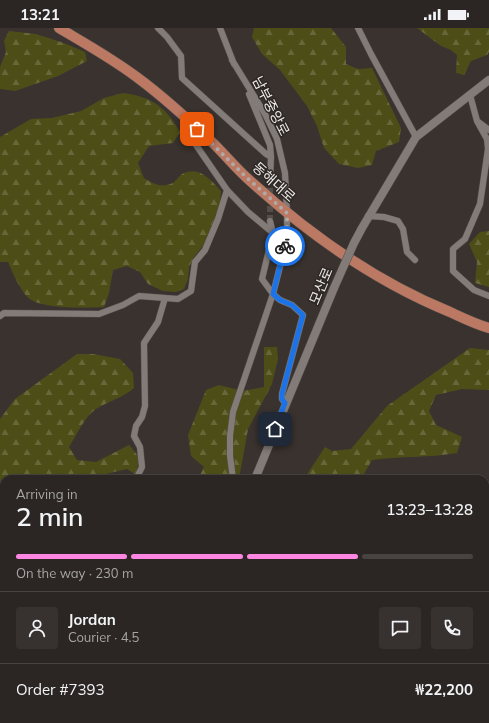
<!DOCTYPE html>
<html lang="en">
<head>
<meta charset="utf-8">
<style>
	body { margin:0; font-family:Mulish,"Noto Sans KR",sans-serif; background:#373230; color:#f1f3f6; height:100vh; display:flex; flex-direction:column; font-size:15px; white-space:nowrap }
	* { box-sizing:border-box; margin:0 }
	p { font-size:13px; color:#a6a5a6 }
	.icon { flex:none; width:22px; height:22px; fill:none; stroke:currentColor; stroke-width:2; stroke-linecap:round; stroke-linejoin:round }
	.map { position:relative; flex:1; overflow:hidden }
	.sheet { position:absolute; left:0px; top:447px; width:489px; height:248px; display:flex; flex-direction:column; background:#2b2623; border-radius:12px 12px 0 0; box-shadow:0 1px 3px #0004,0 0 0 1px #474341 }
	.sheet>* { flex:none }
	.pin { position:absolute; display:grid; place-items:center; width:34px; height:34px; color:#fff; margin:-17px; border-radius:8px; box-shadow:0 2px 6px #0006 }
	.courier { position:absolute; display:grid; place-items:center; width:40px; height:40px; margin:-20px; border:3px solid #1a73e8; border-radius:50%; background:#fff; color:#222; box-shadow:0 1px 5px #0007 }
	.headline em { font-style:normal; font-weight:600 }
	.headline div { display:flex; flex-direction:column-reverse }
	.headline { display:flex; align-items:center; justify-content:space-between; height:68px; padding:0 16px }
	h1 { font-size:26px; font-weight:600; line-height:30px }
	.bar { display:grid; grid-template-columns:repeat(4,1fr); gap:6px 4px; align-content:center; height:48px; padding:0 16px }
	.bar i { height:5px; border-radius:3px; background:#474341 }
	.bar .on { background:#fd86e3 }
	.bar p { grid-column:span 4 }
	.line { display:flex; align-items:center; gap:10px; padding:0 16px; border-top:1px solid #474341 }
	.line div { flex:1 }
	.round { display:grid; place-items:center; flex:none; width:42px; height:42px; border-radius:4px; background:#373230 }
	.status { display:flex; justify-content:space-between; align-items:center; height:28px; padding:0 20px; background:#2b2623; direction:ltr }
	.status svg { height:11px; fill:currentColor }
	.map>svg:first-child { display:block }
</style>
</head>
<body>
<div class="status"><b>13:21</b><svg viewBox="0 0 49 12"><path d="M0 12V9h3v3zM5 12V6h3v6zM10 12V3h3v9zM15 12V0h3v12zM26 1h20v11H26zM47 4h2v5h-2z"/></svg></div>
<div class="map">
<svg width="489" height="695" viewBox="0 0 489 695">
	<defs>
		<pattern id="forest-firs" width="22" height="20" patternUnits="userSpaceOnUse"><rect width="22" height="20" fill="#4d4e17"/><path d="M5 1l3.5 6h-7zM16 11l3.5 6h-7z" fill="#676839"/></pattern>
	</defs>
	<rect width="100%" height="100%" fill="#39322f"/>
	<path fill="url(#forest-firs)" d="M254 0H331L346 19V36L358 41 372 40 401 100 399 114 376 123 372 137 358 140 339 136 324 120 317 98 307 78 280 42 262 26 252 9Z
		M417 0H489V24L487 27 471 33 464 47 456 45 457 27 451 22 441 18Z
		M9 3 36 6 64 15 85 24 87 33 58 48 15 63 1 61H0V39L6 24 4 13Z
		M123 65C152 69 165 78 180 104L173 115 149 118 138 135 144 150C152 155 160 160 170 156 175 155 178 149 182 146 199 137 211 152 221 163L220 175 206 214 194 229 189 239 188 251 184 261 176 264 163 263 148 256 140 244 127 238 113 242 109 265 104 279C87 280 43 281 30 271 21 265 12 243 8 234H0V109L31 91 52 90 81 83 104 70Z
		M489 203V259L475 255 477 234 469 216 480 204Z
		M264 319H277L278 331 272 356 248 401 239 451H198L204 439 191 428 188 407 206 362 219 357 243 363 264 359Z
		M470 320 489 322V362L462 361 436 367 429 383 436 397 462 409 457 425C428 430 400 428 372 432L361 451H304L325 419 332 423 351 421 387 378Z
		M77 326H93L120 331 133 345 134 360C122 370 109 373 96 381 85 388 76 408 69 419L77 432 96 434 129 417C140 429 141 431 135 446L127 441 85 451H4V482L0 480V391L15 371Z
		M0 563 4 566V672L0 673Z
		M489 596V695H370L369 691H485V606Z
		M9 691H245L250 695H8Z"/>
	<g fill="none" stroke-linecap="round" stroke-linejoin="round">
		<path stroke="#544e4b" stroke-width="6" stroke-dasharray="6 3" stroke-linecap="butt" d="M270 193V153"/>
		<g stroke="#56504d" stroke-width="7">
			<path id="minor" d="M158 0 167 9 181 28 182 50 266 126 271 129
				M220 0 234 36
				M358 0 371 26 416 109
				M232 32 265 86 277 111 285 145 287 185V211L273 266 233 384 230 408V428L233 451
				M249 66 270 117 271 129 270 153
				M470 67 477 93 489 102
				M477 93 487 111 488 121 480 176 465 211 453 221V243L474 262 489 268
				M196 117 227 162 248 184 273 205
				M368 188 384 189 398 193 403 201 407 224 415 232
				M270 193 273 205 262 251 273 266 280 272 292 277 303 287 282 366V371L285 375
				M0 288 4 285 99 286 123 277 139 268 178 271 191 263 195 234 205 222 218 191 227 162
				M136 451 142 439 140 419 134 408 136 398 142 389 145 378 144 315 158 294 165 270
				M485 489 489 485
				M485 526 489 523"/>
		</g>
		<g stroke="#56504d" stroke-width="9">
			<path id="tertiary" d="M354 215 362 200 416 109 489 52
				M255 451 334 260
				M358 691 359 695"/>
		</g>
		<g stroke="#56504d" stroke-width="11">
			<path id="primary" d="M59 0C86 16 113 31 138 50 165 70 191 94 215 117 226 128 236 140 247 150 307 205 374 253 450 284 463 290 475 296 489 300"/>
		</g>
		<use href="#minor" stroke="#837b78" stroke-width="6"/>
		<use href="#tertiary" stroke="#837b78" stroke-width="8"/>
		<use href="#primary" stroke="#bb7862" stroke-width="10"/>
		<g stroke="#56504d" stroke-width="9" stroke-linecap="butt">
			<path id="tertiary-bridge" d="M334 260 354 215"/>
		</g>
		<use href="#tertiary-bridge" stroke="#837b78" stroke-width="8"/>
	</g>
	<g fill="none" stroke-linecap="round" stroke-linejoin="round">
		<path stroke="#afaaa7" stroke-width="4" stroke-dasharray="0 7.2" d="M197 101 246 149 287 185V211L285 218"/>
		<path stroke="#1a73e8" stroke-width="5" d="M275 401 285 375 282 371V366L303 287 292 277 280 272 273 266 285 218"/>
	</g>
	<g text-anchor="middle" stroke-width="3" stroke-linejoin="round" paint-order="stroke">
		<g font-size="14" fill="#eeeae8" stroke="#2e2825">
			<text transform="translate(271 78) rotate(63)" y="5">남부중앙로</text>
			<text transform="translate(274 154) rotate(42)" y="5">동해대로</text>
			<text transform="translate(321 258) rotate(-67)" y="5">모산로</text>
		</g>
	</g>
</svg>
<div class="pin" style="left:197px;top:101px;background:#ea580c"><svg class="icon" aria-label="bag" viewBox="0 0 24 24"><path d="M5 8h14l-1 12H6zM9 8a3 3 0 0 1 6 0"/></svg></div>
<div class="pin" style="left:275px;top:401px;background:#1f2937"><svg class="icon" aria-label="home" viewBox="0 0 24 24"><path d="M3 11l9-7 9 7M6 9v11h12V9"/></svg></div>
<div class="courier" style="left:285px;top:218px"><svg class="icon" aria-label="bike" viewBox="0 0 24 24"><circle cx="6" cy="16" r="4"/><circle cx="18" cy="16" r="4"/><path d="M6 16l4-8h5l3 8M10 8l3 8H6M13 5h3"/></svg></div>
<section class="sheet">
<div class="headline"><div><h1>2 min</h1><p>Arriving in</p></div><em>13:23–13:28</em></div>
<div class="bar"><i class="on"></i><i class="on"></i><i class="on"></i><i></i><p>On the way · 230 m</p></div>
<div class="line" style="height:72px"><a class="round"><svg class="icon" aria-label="person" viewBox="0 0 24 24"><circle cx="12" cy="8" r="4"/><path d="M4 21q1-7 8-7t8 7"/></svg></a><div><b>Jordan</b><p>Courier · 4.5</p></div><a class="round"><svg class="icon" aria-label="chat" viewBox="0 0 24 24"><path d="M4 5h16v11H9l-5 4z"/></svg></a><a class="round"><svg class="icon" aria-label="phone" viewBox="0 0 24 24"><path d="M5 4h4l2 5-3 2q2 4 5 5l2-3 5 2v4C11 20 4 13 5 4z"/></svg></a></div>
<div class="line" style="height:52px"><div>Order #7393</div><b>₩22,200</b></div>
</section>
</div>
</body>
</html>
